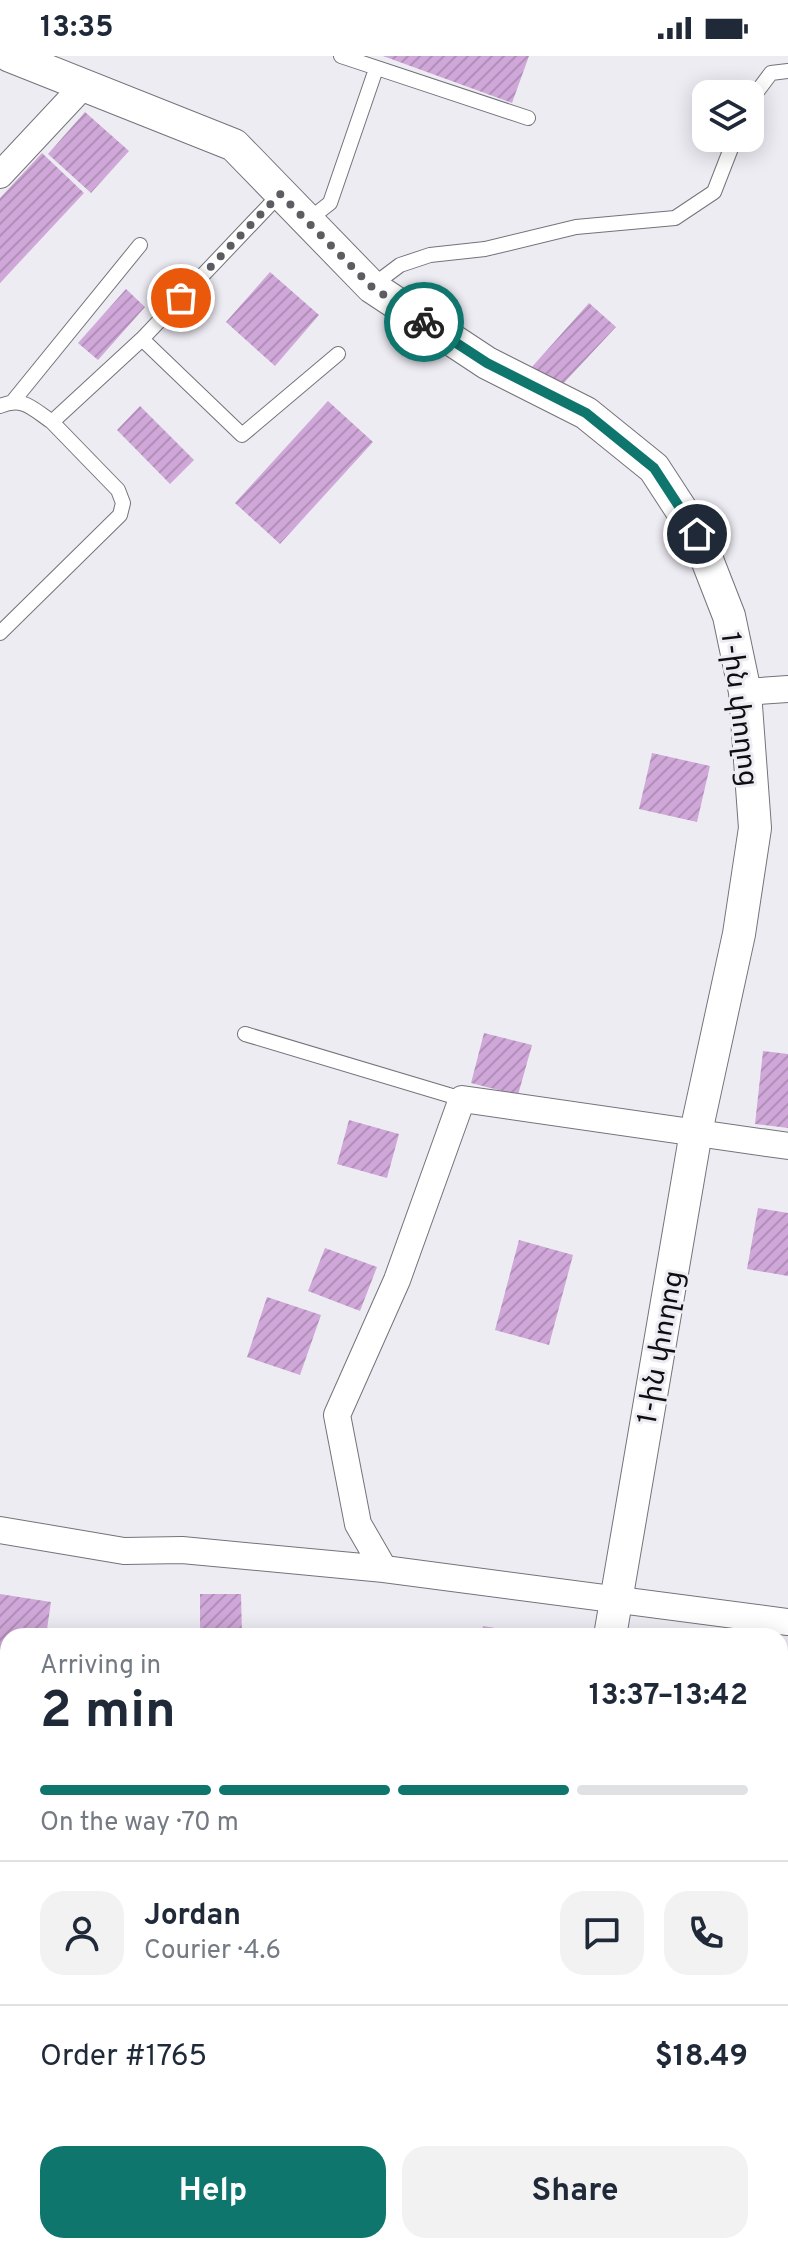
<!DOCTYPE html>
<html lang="en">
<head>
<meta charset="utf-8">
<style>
	body { margin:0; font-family:Overpass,"Noto Sans Armenian",sans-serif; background:#f2f2f3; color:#1f2937; height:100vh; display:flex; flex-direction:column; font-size:30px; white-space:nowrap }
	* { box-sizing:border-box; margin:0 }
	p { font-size:26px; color:#747a83 }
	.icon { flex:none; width:44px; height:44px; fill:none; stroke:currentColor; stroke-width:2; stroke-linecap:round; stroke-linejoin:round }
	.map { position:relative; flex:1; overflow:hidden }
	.sheet { position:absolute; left:0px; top:1572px; width:788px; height:626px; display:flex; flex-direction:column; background:#fff; border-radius:24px 24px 0 0; box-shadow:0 4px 20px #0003 }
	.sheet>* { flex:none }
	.fabs { position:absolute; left:692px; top:24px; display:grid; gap:16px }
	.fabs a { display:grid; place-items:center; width:72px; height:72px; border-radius:16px; background:#fff; box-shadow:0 4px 20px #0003; font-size:40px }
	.pin { position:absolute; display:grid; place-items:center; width:68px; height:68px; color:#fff; margin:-34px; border:4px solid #fff; border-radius:50%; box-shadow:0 2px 8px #0007 }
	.courier { position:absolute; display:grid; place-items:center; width:80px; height:80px; margin:-40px; border:6px solid #0f766e; border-radius:50%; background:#fff; color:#222; box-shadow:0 2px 10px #0007 }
	.summary em { font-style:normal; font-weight:700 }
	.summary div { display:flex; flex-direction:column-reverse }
	.summary { display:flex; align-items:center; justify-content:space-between; height:136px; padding:0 40px }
	h1 { font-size:52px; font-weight:700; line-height:60px }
	.bar { display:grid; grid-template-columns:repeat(4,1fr); gap:12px 8px; align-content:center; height:96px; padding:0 40px }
	.bar i { height:10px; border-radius:6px; background:#e0e1e3 }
	.bar .active { background:#0f766e }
	.bar p { grid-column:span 4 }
	.line { display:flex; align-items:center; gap:20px; padding:0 40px; border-top:2px solid #e0e1e3 }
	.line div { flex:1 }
	.round { display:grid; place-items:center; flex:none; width:84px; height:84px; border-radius:24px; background:#f2f2f3 }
	.button { display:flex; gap:16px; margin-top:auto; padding:16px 40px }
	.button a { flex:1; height:92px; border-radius:24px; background:#0f766e; color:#fff; font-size:32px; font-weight:700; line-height:92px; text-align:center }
	.button a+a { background:#f2f2f3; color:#1f2937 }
	.status { display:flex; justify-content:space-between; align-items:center; height:56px; padding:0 40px; background:#fff; direction:ltr }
	.status svg { height:22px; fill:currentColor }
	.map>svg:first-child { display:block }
</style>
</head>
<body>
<div class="status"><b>13:35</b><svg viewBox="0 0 49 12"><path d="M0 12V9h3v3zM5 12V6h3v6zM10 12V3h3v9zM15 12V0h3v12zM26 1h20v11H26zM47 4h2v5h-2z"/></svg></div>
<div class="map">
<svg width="788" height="2197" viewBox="0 0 788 2197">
	<defs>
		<pattern id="building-hatch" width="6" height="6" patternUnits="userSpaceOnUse" patternTransform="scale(2)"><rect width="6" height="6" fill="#cfa7d8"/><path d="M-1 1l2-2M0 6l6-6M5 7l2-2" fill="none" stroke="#b18fb8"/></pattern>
	</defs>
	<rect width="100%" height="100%" fill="#eeecf3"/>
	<path fill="url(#building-hatch)" d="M383 0H529L512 47Z
		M85 56 129 95 91 137 48 98Z
		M42 97 84 137 0 227V142Z
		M270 216 319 259 275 310 226 266Z
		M126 233 145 251 98 304 78 287Z
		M589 247 616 271 560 331 531 312Z
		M328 345 373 386 280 488 235 447Z
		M140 350 194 404 170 428 117 374Z
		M652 697 710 710 697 766 639 753Z
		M484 977 532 989 518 1039 471 1027Z
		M763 995 788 998V1072L755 1068Z
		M349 1064 399 1078 387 1122 337 1108Z
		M758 1152 788 1157V1220L747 1213Z
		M519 1184 573 1199 549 1289 495 1274Z
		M325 1192 377 1211 360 1255 308 1235Z
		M267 1241 321 1259 300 1319 247 1301Z
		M0 1538 51 1546 46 1580H8V1594L0 1593Z
		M200 1538H241L242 1580H200Z
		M483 1570 528 1578V1580H481Z
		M0 1829 8 1831 4 1887 0 1886Z
		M0 1967 8 1969 1 2017H0Z
		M780 2097 788 2102V2130L784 2138 780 2136Z
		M366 2190H410L409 2197H366Z"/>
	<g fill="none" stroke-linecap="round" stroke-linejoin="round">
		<g stroke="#747379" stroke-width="16">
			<path id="service" d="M341 0 528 62
				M750 45 771 17 788 15
				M280 138 142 283 242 379 338 298
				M307 165 330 147 376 13
				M372 230 400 209 430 199 485 193 576 171 675 162 714 136 735 82
				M14 344 140 189
				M0 350C23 340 33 353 52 366L142 283
				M0 577 120 459 123 447 118 434 52 366
				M245 978 462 1043
				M163 2197 165 2190
				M438 2197 439 2190"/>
		</g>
		<g stroke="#747379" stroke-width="28">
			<path id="minor" d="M0 119 85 28
				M745 636 788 633
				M0 1474 124 1495 182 1494 384 1513 788 1566
				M384 1513 358 1468 337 1359 397 1224 462 1043 788 1090
				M0 1703 8 1705
				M0 1930 8 1931"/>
		</g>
		<g stroke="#747379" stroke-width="34">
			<path id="tertiary" d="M10 0 234 89 372 231 487 307 586 357 654 412 697 478 729 560 745 636 755 772 739 878 696 1076 610 1580
				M780 2028 788 2032"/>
		</g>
		<use href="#service" stroke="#fff" stroke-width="14"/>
		<use href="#minor" stroke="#fff" stroke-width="26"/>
		<use href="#tertiary" stroke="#fff" stroke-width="32"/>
	</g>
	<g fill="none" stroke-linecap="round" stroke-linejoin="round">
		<path stroke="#5d5c60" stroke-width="8" stroke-dasharray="0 14.4" d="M181 242 280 138 372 231 424 266"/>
		<path stroke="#0f766e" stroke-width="10" d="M424 266 487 307 586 357 654 412 697 478"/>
	</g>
	<g text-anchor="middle" stroke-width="6" stroke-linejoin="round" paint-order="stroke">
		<g font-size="28" fill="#0f0e11" stroke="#eeecf3">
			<text transform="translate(741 653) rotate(83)" y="10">1-ին փողոց</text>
			<text transform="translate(659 1291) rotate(-80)" y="10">1-ին փողոց</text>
		</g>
	</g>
</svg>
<div class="fabs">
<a><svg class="icon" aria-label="layers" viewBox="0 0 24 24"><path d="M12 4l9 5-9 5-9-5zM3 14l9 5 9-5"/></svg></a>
</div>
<div class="pin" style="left:181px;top:242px;background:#ea580c"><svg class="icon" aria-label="bag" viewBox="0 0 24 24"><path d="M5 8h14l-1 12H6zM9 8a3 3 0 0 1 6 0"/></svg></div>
<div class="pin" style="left:697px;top:478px;background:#1f2937"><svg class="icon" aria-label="home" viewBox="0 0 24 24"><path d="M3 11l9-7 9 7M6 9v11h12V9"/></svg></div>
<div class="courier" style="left:424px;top:266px"><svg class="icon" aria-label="bike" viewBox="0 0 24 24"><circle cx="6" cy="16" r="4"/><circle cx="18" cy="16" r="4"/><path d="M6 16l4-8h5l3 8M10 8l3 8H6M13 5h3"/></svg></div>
<section class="sheet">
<div class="summary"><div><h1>2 min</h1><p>Arriving in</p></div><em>13:37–13:42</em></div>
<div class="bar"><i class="active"></i><i class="active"></i><i class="active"></i><i></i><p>On the way · 70 m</p></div>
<div class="line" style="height:144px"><a class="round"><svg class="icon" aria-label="person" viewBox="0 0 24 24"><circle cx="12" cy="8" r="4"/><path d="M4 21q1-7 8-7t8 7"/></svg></a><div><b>Jordan</b><p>Courier · 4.6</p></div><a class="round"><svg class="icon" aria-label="chat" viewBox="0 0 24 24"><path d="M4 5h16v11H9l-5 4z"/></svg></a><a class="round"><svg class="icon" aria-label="phone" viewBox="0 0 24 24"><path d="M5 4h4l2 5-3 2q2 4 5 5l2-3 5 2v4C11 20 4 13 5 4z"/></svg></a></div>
<div class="line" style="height:104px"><div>Order #1765</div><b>$18.49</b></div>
<div class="button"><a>Help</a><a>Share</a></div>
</section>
</div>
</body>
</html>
